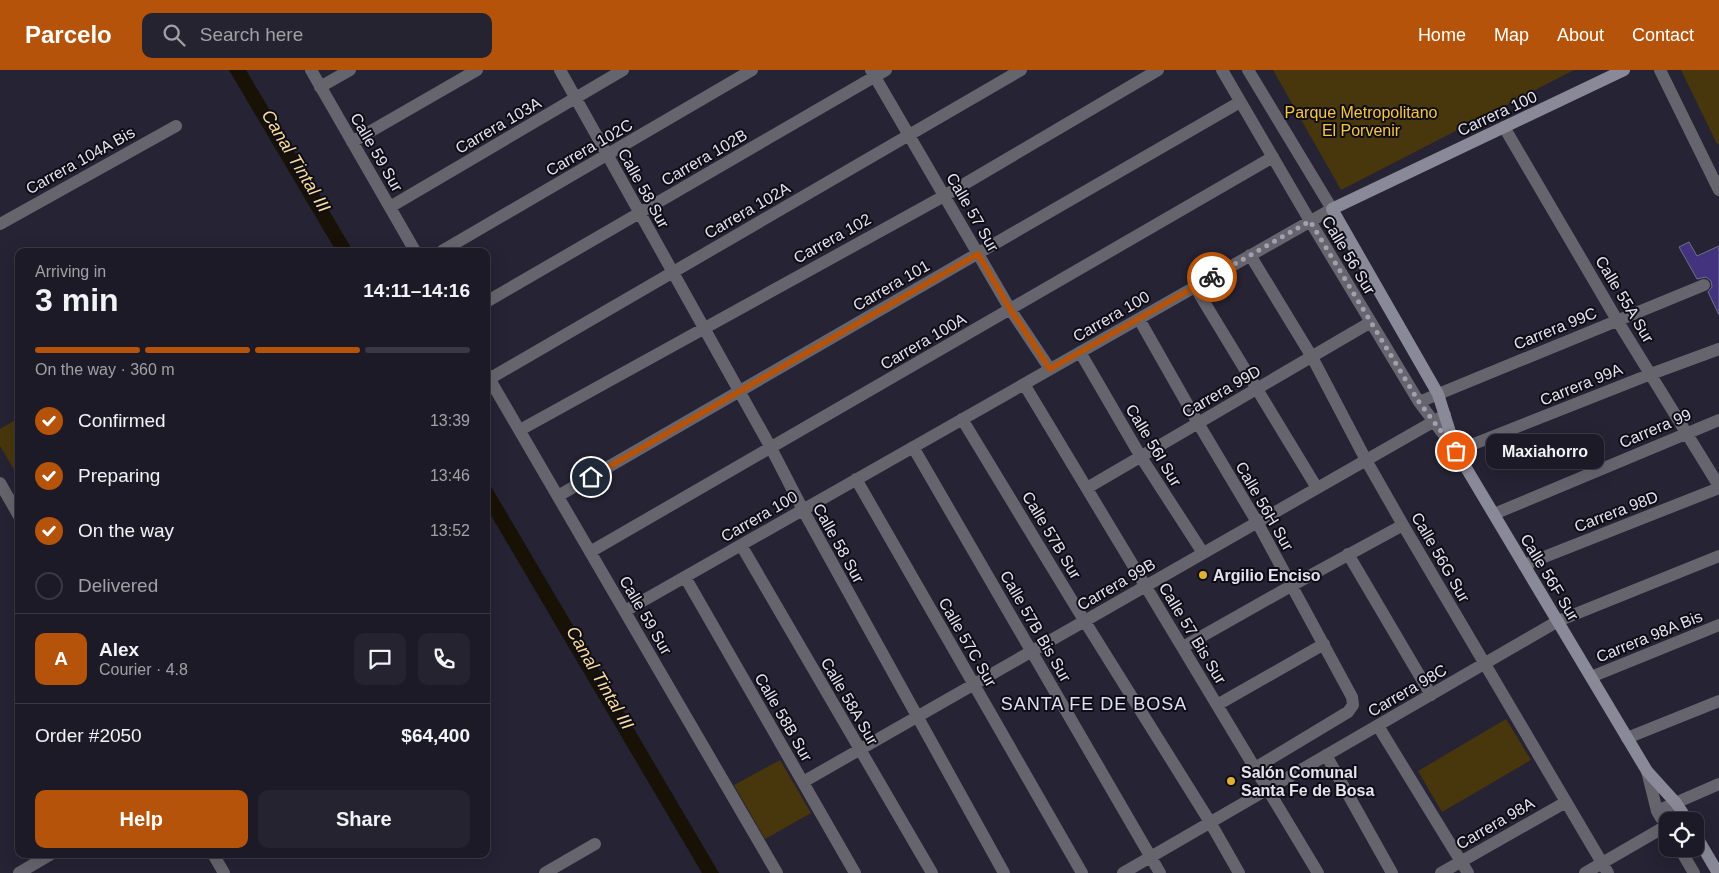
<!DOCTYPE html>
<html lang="en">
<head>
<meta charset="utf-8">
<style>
	body { margin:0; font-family:Helvetica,sans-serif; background:#25232f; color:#f1f3f6; height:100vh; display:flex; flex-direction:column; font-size:19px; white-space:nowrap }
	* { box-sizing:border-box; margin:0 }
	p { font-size:16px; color:#a0a1a7 }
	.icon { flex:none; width:28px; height:28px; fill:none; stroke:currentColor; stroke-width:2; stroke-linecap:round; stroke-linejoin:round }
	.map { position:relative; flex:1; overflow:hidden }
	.panel { position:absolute; left:15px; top:178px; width:475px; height:610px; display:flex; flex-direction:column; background:#1c1a27; border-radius:10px; box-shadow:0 5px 20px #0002,0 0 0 1px #3a3844 }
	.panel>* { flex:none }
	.tools { position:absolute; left:1659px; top:742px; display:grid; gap:10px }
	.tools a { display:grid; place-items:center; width:45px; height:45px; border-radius:10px; background:#1c1a27; box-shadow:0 5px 20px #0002,0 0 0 1px #3a3844; font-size:25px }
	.pin { position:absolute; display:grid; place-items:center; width:42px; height:42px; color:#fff; margin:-21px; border:2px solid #fff; border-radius:50%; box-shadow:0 1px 5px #0007 }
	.courier { position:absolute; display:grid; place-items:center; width:50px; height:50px; margin:-25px; border:4px solid #b45309; border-radius:50%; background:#fff; color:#222; box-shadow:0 1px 6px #0007 }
	.bubble { position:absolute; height:35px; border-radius:10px; background:#1c1a27; box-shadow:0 5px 20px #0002,0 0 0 1px #3a3844; font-size:16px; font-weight:600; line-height:35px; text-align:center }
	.summary em { font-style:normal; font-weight:600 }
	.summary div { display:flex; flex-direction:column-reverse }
	.summary { display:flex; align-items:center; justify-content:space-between; height:85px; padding:0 20px }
	h1 { font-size:32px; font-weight:600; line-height:38px }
	.bar { display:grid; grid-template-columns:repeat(4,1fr); gap:8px 5px; align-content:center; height:60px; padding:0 20px }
	.bar i { height:6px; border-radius:4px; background:#3a3844 }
	.bar .selected { background:#b45309 }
	.bar p { grid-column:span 4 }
	.line { display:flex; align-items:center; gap:12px; padding:0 20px; border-top:1px solid #3a3844 }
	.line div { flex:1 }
	.round { display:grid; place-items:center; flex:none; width:52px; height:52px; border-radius:10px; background:#25232f }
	ol { padding:0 20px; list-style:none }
	li { display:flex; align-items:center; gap:15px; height:55px }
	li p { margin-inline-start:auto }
	li .icon { padding:5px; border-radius:50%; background:#b45309; color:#fff; stroke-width:4 }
	li:last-child { color:#a0a1a7 }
	li i { width:28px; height:28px; border:2px solid #3a3844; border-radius:50% }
	.cta { display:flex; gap:10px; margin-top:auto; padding:10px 20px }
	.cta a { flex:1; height:58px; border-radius:10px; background:#b45309; color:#fff; font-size:20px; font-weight:600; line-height:58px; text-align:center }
	.cta a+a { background:#25232f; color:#f1f3f6 }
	header { display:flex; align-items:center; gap:30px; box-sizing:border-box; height:70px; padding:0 25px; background:#b45309; color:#fff }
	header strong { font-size:24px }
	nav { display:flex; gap:28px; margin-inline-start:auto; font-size:18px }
	.search { width:350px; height:45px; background:#25232f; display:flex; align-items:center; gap:12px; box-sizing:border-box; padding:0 18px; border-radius:10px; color:#a0a1a7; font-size:19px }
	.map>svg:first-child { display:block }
</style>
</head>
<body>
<header>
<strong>Parcelo</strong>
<div class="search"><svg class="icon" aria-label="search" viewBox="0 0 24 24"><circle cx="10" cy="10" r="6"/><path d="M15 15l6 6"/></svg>Search here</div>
<nav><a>Home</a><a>Map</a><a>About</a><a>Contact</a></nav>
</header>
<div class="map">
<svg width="1719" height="803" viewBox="0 0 1719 803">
	<rect width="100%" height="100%" fill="#252334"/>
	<path fill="#48370c" d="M1273 0H1574L1341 120Z
		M1681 0H1719V73L1717 74Z
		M19 348V408L0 376V359Z
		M1506 649 1531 690 1442 742 1418 701Z
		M780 690 811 743 765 769 734 715Z"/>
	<path fill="#181206" d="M229 0H246L353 181H336Z
		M486 408 719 803H702L486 437Z"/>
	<path fill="#43327e" stroke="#717085" d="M1689 172 1697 186 1719 176V245L1708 222 1712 217 1711 211 1706 207 1697 209 1679 177Z"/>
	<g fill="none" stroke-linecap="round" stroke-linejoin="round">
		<path stroke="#66656e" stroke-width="12" d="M311 0 415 181
			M560 0 771 378 803 440 1004 803
			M871 0 1010 239 1050 299
			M1222 0 1310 151 1419 332 1456 381 1651 304 1719 279
			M1660 0 1719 120
			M320 17 350 0
			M1504 57 1617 250 1719 416
			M352 72 477 0
			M390 137 623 0
			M0 154 176 56
			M442 181 752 0
			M1250 185 1312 287 1366 390 1403 455 1608 803
			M1195 217 1317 418
			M486 232 886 0
			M1139 249 1198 353 1257 452 1352 627 1353 635 1348 642 1255 698
			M1080 282 1141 387 1203 483
			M486 303 777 803
			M489 309 1021 0
			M1024 314 1318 803
			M1419 332 1704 215
			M962 349 1079 542 1210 752 1239 803
			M520 360 944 126 1158 0
			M913 377 1160 803
			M856 409 1082 803
			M0 413 19 446
			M1087 418 1371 252
			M558 426 1240 32
			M1494 444 1719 350
			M741 475 932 803
			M590 482 1273 87
			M1348 484 1431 625
			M1524 495 1719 418
			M685 507 855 803
			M625 541 1332 139 1248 0
			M1183 577 1291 516 1403 455
			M1591 607 1719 555
			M1217 635 1324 574
			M1378 656 1468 803
			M1627 668 1719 631
			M1326 685 1392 803
			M1647 701 1657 741 1661 748
			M803 712 1445 345
			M1657 741 1719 714
			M1680 779 1694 803
			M213 784 224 803
			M19 803 51 784
			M545 803 595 774
			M1123 803 1558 551 1719 486
			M1441 803 1566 732
			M1585 803 1666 756"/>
		<path stroke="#8a8998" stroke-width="12" d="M1624 0 1332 139 1438 324 1456 381 1647 701 1676 733 1688 751
			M1695 764 1718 803"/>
	</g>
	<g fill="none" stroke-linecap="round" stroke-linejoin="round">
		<path stroke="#a1a0ae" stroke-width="5" stroke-dasharray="0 9" d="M1212 207 1310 151 1419 332 1456 381"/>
		<path stroke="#b45309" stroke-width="6" d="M591 407 978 184 1010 239 1050 299 1212 207"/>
	</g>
	<g fill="#dfb034" stroke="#0e0d15" stroke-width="2">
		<circle cx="1203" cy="505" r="5"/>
		<circle cx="1231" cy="711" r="5"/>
	</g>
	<g text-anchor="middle" stroke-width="4" stroke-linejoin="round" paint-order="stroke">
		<g font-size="16" fill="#f8c642" stroke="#0e0d15">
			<text x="1361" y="48">Parque Metropolitano<tspan x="1361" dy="18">El Porvenir</tspan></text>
		</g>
		<g font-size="16" fill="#e4e3ef" stroke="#0e0d15">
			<text transform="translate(1497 43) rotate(-25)" y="6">Carrera 100</text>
			<text transform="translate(498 55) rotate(-30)" y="6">Carrera 103A</text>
			<text transform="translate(589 77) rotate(-30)" y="6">Carrera 102C</text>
			<text transform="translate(377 82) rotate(60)" y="6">Calle 59 Sur</text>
			<text transform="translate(704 87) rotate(-30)" y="6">Carrera 102B</text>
			<text transform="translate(80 90) rotate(-29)" y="6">Carrera 104A Bis</text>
			<text transform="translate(644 118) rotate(61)" y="6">Calle 58 Sur</text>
			<text transform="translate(747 140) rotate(-30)" y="6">Carrera 102A</text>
			<text transform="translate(973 142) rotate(60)" y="6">Calle 57 Sur</text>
			<text transform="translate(832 168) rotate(-29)" y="6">Carrera 102</text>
			<text transform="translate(1349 185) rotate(59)" y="6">Calle 56 Sur</text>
			<text transform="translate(891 215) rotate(-30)" y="6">Carrera 101</text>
			<text transform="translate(1625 229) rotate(59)" y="6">Calle 55A Sur</text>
			<text transform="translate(1111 246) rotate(-30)" y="6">Carrera 100</text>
			<text transform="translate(1555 258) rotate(-22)" y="6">Carrera 99C</text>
			<text transform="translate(923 271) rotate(-30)" y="6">Carrera 100A</text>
			<text transform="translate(1581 314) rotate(-22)" y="6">Carrera 99A</text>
			<text transform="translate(1221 321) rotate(-30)" y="6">Carrera 99D</text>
			<text transform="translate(1655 358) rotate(-23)" y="6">Carrera 99</text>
			<text transform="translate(1154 375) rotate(59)" y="6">Calle 56I Sur</text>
			<text transform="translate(1265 436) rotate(60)" y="6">Calle 56H Sur</text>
			<text transform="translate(1616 441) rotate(-21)" y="6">Carrera 98D</text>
			<text transform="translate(759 446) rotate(-30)" y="6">Carrera 100</text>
			<text transform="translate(1052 465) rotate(59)" y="6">Calle 57B Sur</text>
			<text transform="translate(839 473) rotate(61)" y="6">Calle 58 Sur</text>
			<text transform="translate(1441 487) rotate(60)" y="6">Calle 56G Sur</text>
			<text transform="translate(1550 507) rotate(59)" y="6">Calle 56F Sur</text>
			<text transform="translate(1116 514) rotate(-30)" y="6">Carrera 99B</text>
			<text transform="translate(646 545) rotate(60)" y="6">Calle 59 Sur</text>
			<text transform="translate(1036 556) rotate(60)" y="6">Calle 57B Bis Sur</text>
			<text transform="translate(1193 563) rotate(59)" y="6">Calle 57 Bis Sur</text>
			<text transform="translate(1649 566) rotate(-22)" y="6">Carrera 98A Bis</text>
			<text transform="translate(968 572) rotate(60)" y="6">Calle 57C Sur</text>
			<text transform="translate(1407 620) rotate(-30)" y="6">Carrera 98C</text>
			<text transform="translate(850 631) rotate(60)" y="6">Calle 58A Sur</text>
			<text transform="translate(784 647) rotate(60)" y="6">Calle 58B Sur</text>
			<text transform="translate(1495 753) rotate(-30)" y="6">Carrera 98A</text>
		</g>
		<g font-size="16" font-weight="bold" fill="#e4e3ef" stroke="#0e0d15" text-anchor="start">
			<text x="1213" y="511">Argilio Enciso</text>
			<text x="1241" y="708">Salón Comunal<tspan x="1241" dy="18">Santa Fe de Bosa</tspan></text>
		</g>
		<g font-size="18" font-style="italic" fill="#fbdd99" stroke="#0e0d15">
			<text transform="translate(296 91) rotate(59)" y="6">Canal Tintal III</text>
			<text transform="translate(600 608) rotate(60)" y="6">Canal Tintal III</text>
		</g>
		<g font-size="18" letter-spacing="1" fill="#e1e0f7" stroke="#0e0d15">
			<text x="1094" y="640">SANTA FE DE BOSA</text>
		</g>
	</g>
</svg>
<div class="tools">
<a><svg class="icon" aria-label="locate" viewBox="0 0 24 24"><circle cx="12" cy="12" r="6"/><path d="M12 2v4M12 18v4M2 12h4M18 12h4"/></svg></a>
</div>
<div class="pin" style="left:1456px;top:381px;background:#ea580c"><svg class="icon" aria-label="bag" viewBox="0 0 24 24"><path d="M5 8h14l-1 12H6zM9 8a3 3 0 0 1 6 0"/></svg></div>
<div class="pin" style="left:591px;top:407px;background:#1f2937"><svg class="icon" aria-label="home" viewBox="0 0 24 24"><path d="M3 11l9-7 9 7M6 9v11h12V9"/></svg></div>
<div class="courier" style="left:1212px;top:207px"><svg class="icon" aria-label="bike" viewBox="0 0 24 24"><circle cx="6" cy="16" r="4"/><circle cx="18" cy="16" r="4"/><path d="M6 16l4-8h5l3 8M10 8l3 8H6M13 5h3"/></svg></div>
<div class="bubble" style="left:1486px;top:364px;width:118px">Maxiahorro</div>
<section class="panel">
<div class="summary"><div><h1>3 min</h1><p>Arriving in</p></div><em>14:11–14:16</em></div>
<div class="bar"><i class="selected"></i><i class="selected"></i><i class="selected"></i><i></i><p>On the way · 360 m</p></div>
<ol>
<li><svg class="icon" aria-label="check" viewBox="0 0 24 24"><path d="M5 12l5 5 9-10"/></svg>Confirmed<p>13:39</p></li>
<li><svg class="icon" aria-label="check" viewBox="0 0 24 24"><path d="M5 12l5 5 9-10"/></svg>Preparing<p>13:46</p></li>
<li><svg class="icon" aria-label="check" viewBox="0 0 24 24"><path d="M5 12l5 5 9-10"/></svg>On the way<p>13:52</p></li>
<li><i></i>Delivered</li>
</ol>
<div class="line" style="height:90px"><b class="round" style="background:#b45309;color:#fff">A</b><div><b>Alex</b><p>Courier · 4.8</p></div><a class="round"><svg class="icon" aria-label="chat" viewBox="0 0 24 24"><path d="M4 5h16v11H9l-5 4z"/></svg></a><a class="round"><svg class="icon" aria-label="phone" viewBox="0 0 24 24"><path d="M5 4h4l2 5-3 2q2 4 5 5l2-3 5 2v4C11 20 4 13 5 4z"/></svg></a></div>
<div class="line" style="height:65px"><div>Order #2050</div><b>$64,400</b></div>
<div class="cta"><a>Help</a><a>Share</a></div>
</section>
</div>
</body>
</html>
